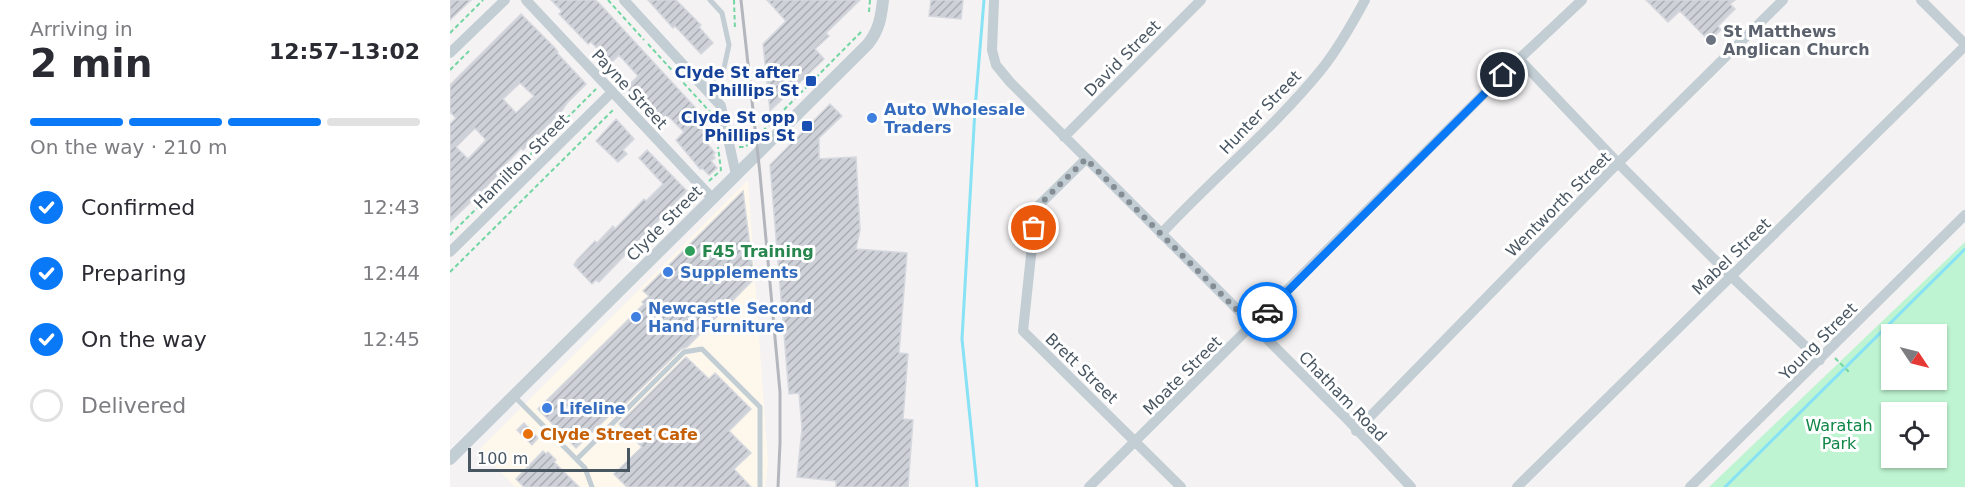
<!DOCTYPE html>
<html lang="en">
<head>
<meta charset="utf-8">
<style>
	body { margin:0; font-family:"DejaVu Sans",sans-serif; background:#f7f7f7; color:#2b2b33; height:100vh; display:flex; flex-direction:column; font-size:22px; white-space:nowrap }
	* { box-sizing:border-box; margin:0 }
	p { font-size:20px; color:#7c7c81 }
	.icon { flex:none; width:33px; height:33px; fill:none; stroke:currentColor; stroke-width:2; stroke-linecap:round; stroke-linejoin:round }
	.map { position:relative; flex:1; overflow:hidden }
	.drawer { display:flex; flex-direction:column; background:#fff; width:450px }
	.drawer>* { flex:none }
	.needle { width:39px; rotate:125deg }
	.buttons { position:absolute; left:1431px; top:324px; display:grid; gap:12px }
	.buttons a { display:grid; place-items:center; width:66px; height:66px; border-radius:0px; background:#fff; box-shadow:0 2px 4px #0004; font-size:30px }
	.scale { position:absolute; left:18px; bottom:15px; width:162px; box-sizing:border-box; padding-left:6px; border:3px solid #485662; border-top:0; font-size:16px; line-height:21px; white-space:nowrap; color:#485662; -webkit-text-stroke:4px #fff; paint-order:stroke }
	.pin { position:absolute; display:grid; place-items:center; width:51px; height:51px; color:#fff; margin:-26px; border:3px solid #fff; border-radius:50%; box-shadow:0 2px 6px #0007 }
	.courier { position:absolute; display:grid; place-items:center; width:60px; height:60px; margin:-30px; border:4px solid #0979f7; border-radius:50%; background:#fff; color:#222; box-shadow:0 2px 8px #0007 }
	.summary em { font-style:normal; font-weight:800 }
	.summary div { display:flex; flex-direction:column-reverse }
	.summary { display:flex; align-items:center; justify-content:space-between; height:102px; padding:0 30px }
	h1 { font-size:39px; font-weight:800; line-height:45px }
	.bar { display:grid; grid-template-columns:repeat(4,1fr); gap:9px 6px; align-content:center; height:72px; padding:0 30px }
	.bar i { height:8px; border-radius:4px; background:#e1e1e2 }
	.bar .selected { background:#0979f7 }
	.bar p { grid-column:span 4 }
	ol { padding:0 30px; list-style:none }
	li { display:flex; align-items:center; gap:18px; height:66px }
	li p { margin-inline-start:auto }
	li .icon { padding:6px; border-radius:50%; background:#0979f7; color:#fff; stroke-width:4 }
	li:last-child { color:#7c7c81 }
	li i { width:33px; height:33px; border:3px solid #e1e1e2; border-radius:50% }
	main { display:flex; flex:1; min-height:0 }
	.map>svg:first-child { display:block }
</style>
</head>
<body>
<main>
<section class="drawer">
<div class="summary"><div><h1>2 min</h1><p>Arriving in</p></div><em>12:57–13:02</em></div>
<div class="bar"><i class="selected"></i><i class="selected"></i><i class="selected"></i><i></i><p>On the way · 210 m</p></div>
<ol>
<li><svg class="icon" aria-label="check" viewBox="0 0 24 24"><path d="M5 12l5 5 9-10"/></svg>Confirmed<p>12:43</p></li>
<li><svg class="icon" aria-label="check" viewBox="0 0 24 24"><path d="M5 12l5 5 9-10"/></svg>Preparing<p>12:44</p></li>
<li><svg class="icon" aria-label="check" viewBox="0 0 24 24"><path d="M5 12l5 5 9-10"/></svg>On the way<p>12:45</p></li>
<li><i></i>Delivered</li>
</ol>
</section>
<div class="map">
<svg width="1515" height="487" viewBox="0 0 1515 487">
	<defs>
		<pattern id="building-hatch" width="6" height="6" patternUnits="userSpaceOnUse" patternTransform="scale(1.5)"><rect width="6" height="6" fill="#ced1d8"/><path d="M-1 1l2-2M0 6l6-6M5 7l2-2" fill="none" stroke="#a9acb3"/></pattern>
	</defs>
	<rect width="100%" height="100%" fill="#f4f2f2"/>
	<path fill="#fef8ec" d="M298 180 318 464 315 487H65L29 450Z"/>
	<path fill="#bef4d1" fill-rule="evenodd" d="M1515 242V487H1259ZM1486 334V380H1442V334ZM1486 412V458H1442V412Z"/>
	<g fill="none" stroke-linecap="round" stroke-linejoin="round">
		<path stroke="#87e2f5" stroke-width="3" d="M527 487 512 339 525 109 534 0
			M1275 487 1515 249"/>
	</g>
	<path fill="url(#building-hatch)" stroke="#d5d8de" stroke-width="1.5" fill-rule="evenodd" d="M0 0H21L0 20Z
		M101 0H145L149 3 253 116 251 118 253 122 262 132 260 134 262 137 256 142 265 153 263 155 265 158 261 161 267 168 259 175 253 169H250L226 140 234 132 218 116 210 123 186 96 184 98 176 88 188 76 169 55 161 63 141 42 138 44 109 14 112 11Z
		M198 0H226L251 25 249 27 263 43 251 54 225 26 223 28Z
		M317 0H410L376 33 379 36 365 49 374 59 320 111 313 44 336 21Z
		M481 0H513L511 19 479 16Z
		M1196 0H1285L1280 4 1285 9 1268 26 1271 30 1259 41 1230 11 1218 22Z
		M71 14 105 48 108 52 107 53 136 84 117 103 111 112 73 150 71 148 50 170 52 172 0 222V124L6 118 0 112V85ZM70 83 84 96 66 113 53 99ZM25 128 36 140 18 159 6 147Z
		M380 104 392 116 369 138V159L406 157 410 230 406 249 457 253 449 353 458 354 453 419 463 420 458 487H386V481L347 477 352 429 349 393 339 394 320 165Z
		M166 119 184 139 173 150 177 154 168 162 146 141Z
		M197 150 237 191 149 282 146 280 142 284 124 265 127 260 145 241 147 243 163 226 165 229 194 199 196 201 213 184 189 158Z
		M293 191 304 279 237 347 231 349 162 417 160 415 126 448 88 409 194 304 192 302 199 296 193 291Z
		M236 357 259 379 265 373 301 409 279 431 301 453 284 469 301 487H177L164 474 192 447 169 424Z
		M74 423 88 438 82 445 67 430Z
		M93 451 96 454 98 452 106 460 104 462 129 487H74L66 479Z"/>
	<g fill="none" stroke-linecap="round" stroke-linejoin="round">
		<path stroke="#72d6a2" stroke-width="2" stroke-dasharray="4.5 3" stroke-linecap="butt" d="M158 0 194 40
			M284 0 285 30
			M419 12 420 0
			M0 33 33 0
			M198 44 261 113
			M0 70 19 51
			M289 147H295L302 142 412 31
			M259 181 271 170 268 147
			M0 235 146 89
			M0 272 164 109
			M1385 358 1400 373"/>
		<path stroke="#c2cdd4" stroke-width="5" d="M255 88 274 68 279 45 272 13 260 0
			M64 396 135 468 142 487
			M127 459 234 352 252 349 310 407V487"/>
		<path stroke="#c2cdd4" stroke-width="10" d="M76 0 262 198
			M174 0 271 106 286 175
			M544 0 542 50 546 65 560 82 899 421 961 487
			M1471 0 1515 44
			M0 53 55 0
			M1069 59 1169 164 1282 277 1370 360
			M614 137 751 0
			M636 159 586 208 573 331 731 487
			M711 234C763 178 823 129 871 70 888 49 902 24 915 0
			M0 252 162 92
			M906 431 1158 173 1333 0
			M639 487 1069 59 1132 0
			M1067 487 1515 46
			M1240 487 1515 215"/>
		<path stroke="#c2cdd4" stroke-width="12" d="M0 459 418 44C429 30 431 18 433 0"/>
		<path stroke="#b3b7bd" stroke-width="3" d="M291 0 310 174 330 392V443L328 487"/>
	</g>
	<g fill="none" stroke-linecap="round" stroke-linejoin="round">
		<path stroke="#848d94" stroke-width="6" stroke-dasharray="0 10.8" d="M584 228 586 208 636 159 803 326 817 312"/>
		<path stroke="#0979f7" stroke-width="8" d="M817 312 1053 75"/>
	</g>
	<circle fill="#6b7280" stroke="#fff" stroke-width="2" cx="1261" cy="40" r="6"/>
	<g fill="#1a4fb4" stroke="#fff" stroke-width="2">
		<rect x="355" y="75" width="12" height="12" rx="3"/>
		<rect x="351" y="120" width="12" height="12" rx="3"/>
	</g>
	<g fill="#3f7fe0" stroke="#fff" stroke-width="2">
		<circle cx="422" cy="118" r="6"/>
		<circle cx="218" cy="272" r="6"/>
		<circle cx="186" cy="317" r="6"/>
		<circle cx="97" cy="408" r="6"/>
	</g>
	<circle fill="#2e9e5b" stroke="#fff" stroke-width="2" cx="240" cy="251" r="6"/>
	<circle fill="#e8710a" stroke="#fff" stroke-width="2" cx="78" cy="434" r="6"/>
	<g text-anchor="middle" stroke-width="6" stroke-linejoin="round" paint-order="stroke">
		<g font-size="16" font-weight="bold" fill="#5b616d" stroke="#fff" text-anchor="start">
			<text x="1273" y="37">St Matthews<tspan x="1273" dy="18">Anglican Church</tspan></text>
		</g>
		<g font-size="16" fill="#485662" stroke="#fff">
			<text transform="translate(672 58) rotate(-45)" y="6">David Street</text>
			<text transform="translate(180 89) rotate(47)" y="6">Payne Street</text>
			<text transform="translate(810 112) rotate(-46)" y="6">Hunter Street</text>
			<text transform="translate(71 161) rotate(-45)" y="6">Hamilton Street</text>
			<text transform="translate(1108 204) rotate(-45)" y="6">Wentworth Street</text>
			<text transform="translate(214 223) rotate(-45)" y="6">Clyde Street</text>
			<text transform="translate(1281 256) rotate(-44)" y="6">Mabel Street</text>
			<text transform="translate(1368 341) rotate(-45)" y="6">Young Street</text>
			<text transform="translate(632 368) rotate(44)" y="6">Brett Street</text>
			<text transform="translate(732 375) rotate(-45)" y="6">Moate Street</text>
			<text transform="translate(893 396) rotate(46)" y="6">Chatham Road</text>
		</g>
		<g font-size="16" font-weight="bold" fill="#164399" stroke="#fff" text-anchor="end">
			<text x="349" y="78">Clyde St after<tspan x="349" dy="18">Phillips St</tspan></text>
			<text x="345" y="123">Clyde St opp<tspan x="345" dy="18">Phillips St</tspan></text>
		</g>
		<g font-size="16" font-weight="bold" fill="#366cbe" stroke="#fff" text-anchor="start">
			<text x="434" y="115">Auto Wholesale<tspan x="434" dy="18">Traders</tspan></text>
			<text x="230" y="278">Supplements</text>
			<text x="198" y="314">Newcastle Second<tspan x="198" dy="18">Hand Furniture</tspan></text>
			<text x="109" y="414">Lifeline</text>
		</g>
		<g font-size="16" font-weight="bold" fill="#27864d" stroke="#fff" text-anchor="start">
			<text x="252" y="257">F45 Training</text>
		</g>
		<g font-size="16" fill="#0f8747" stroke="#fff">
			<text x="1389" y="431">Waratah<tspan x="1389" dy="18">Park</tspan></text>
		</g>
		<g font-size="16" font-weight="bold" fill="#c56008" stroke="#fff" text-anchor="start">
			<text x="90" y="440">Clyde Street Cafe</text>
		</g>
	</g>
</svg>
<div class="buttons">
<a><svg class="needle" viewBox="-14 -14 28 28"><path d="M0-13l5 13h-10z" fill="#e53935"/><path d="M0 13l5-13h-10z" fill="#7c7c81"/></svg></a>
<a><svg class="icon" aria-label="locate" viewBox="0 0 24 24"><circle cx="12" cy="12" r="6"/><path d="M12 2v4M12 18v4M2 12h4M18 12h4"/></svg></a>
</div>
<div class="scale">100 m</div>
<div class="pin" style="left:584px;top:228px;background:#ea580c"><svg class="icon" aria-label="bag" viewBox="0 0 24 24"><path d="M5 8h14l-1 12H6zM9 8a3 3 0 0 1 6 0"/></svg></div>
<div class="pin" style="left:1053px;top:75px;background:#1f2937"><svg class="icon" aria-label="home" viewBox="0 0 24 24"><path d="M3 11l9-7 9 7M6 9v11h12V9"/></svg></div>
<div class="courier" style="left:817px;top:312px"><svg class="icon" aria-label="car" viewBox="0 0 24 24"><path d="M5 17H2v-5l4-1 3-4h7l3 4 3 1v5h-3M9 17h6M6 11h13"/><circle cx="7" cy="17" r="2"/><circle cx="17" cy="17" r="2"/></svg></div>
</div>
</main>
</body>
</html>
